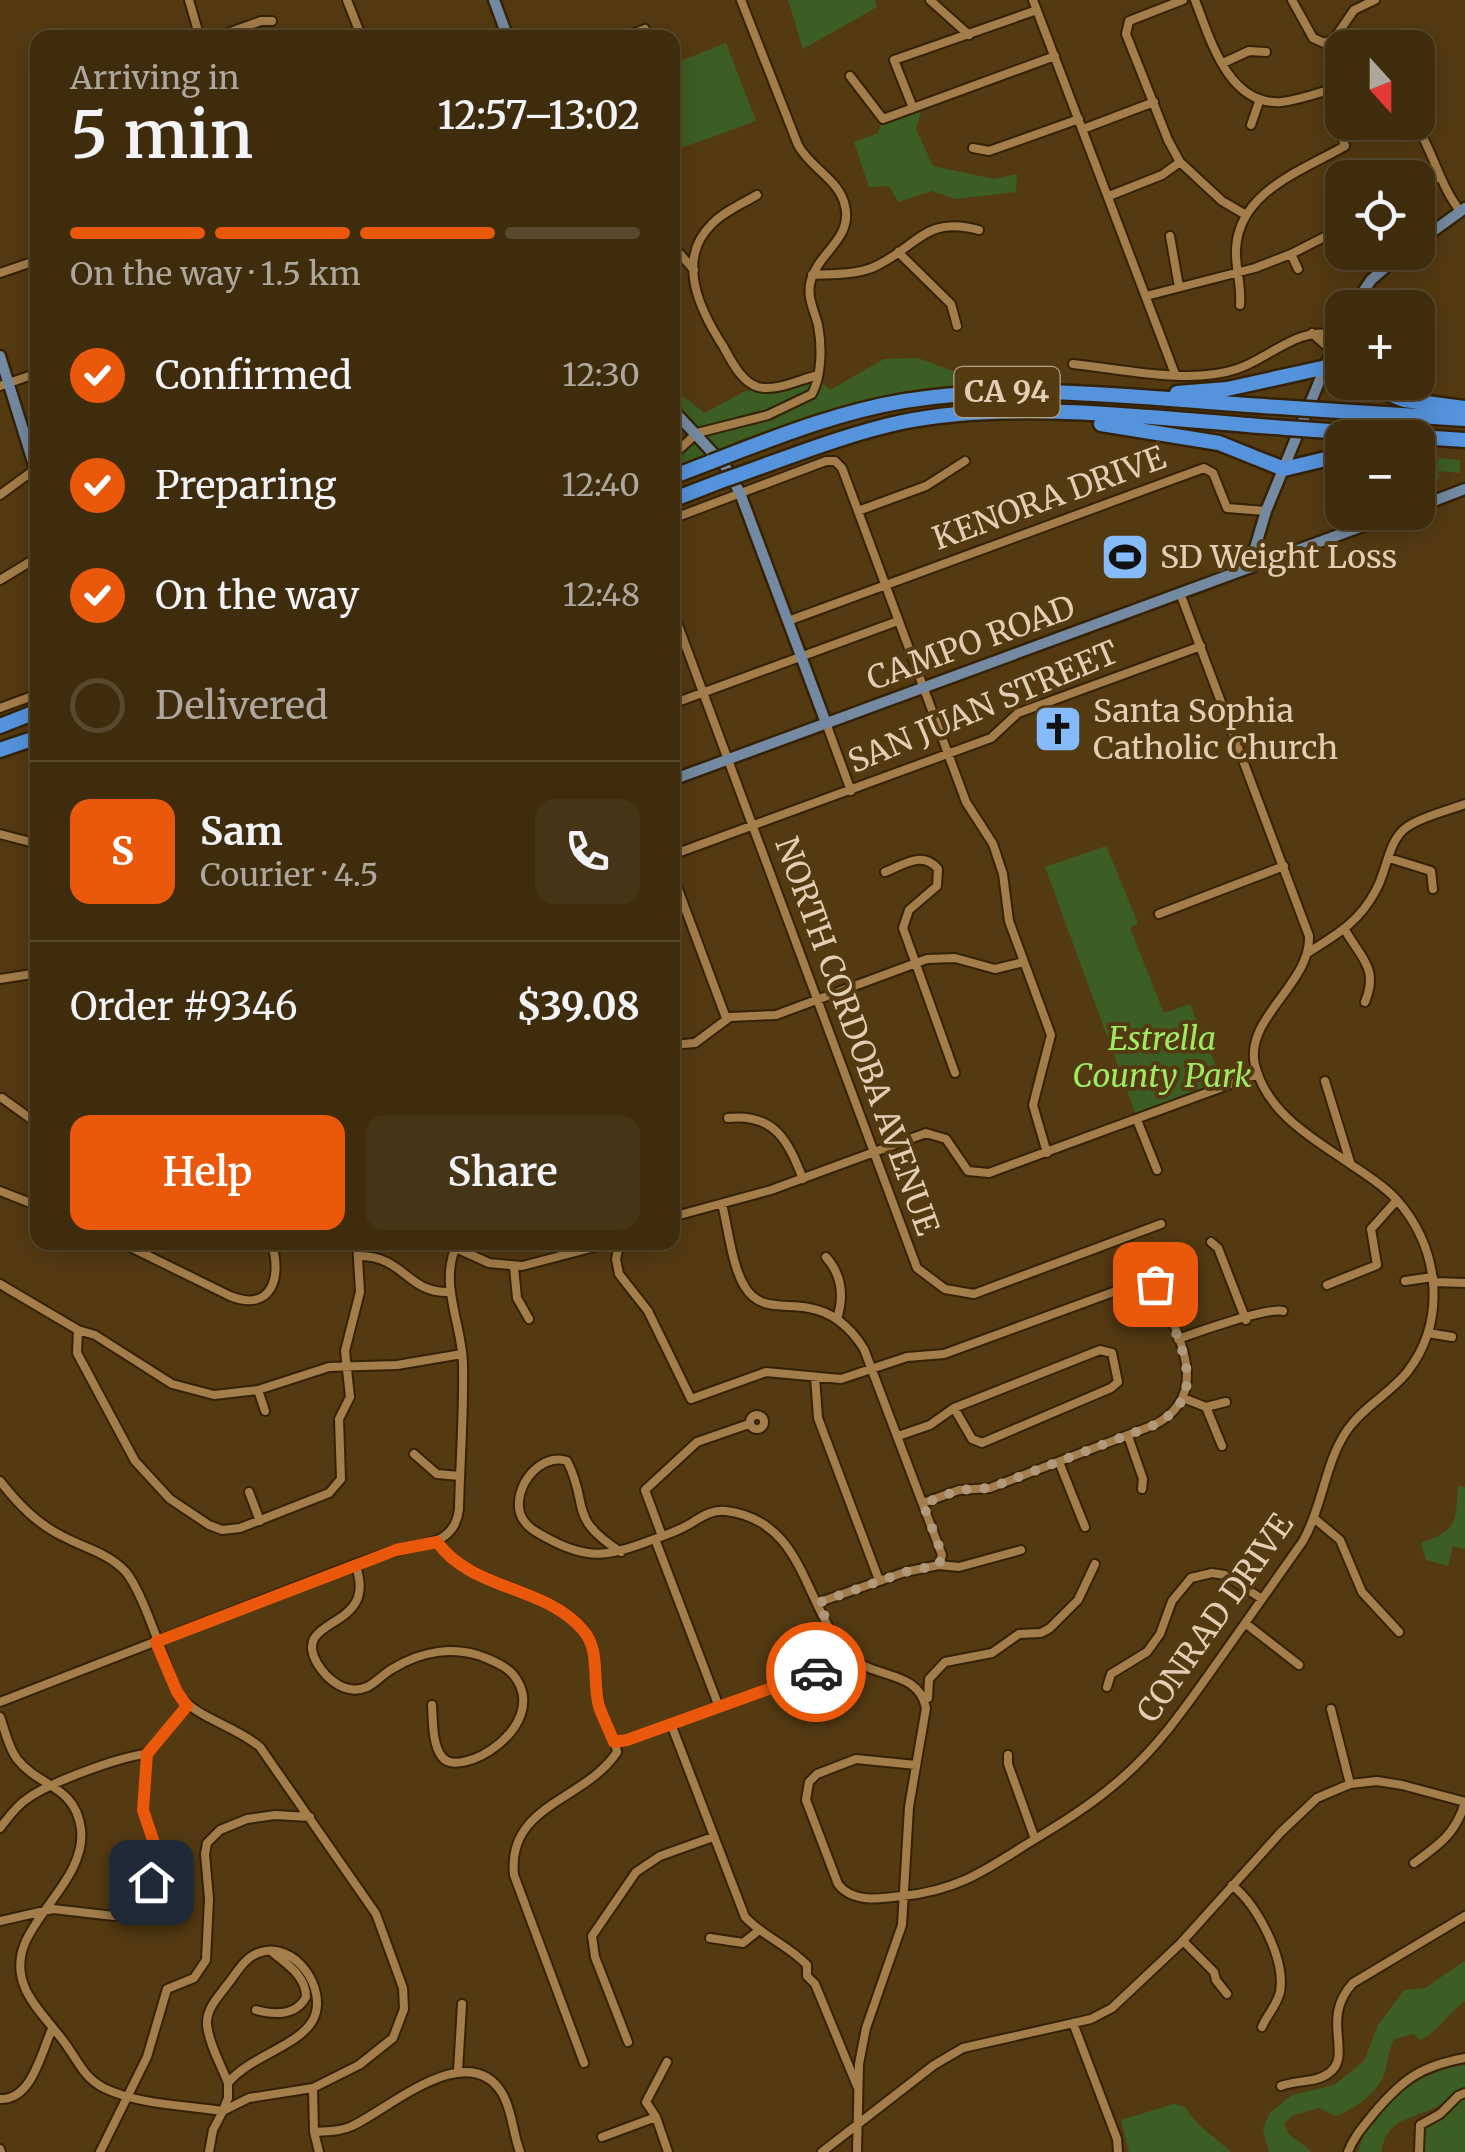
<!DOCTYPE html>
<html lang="en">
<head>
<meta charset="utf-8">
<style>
	body { margin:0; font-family:Merriweather,serif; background:#463416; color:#f1f3f6; height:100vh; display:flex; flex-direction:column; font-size:38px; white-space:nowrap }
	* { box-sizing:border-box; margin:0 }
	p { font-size:32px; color:#ada79d }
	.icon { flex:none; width:55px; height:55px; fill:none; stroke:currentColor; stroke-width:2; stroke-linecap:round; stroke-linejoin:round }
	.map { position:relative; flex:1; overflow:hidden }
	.sheet { position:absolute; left:30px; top:30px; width:650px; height:1220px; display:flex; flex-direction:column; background:#3f2c0d; border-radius:20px; box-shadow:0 5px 25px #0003,0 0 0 2px #58482e }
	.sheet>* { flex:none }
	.needle { width:65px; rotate:159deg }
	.fabs { position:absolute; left:1325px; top:30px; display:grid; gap:20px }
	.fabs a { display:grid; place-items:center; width:110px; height:110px; border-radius:20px; background:#3f2c0d; box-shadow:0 5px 25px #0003,0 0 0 2px #58482e; font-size:50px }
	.pin { position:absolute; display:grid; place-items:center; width:85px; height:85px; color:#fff; margin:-42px; border-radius:20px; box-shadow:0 5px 15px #0006 }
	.courier { position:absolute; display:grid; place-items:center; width:100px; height:100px; margin:-50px; border:8px solid #ea580c; border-radius:50%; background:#fff; color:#222; box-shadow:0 2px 12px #0007 }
	.summary em { font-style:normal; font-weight:600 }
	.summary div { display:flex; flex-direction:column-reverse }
	.summary { display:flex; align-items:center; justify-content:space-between; height:170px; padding:0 40px }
	h1 { font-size:65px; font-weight:600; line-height:75px }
	.bar { display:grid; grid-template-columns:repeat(4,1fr); gap:15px 10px; align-content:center; height:120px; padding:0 40px }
	.bar i { height:12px; border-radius:8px; background:#58482e }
	.bar .active { background:#ea580c }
	.bar p { grid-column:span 4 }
	.line { display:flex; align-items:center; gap:25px; padding:0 40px; border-top:2px solid #58482e }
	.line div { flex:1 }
	.round { display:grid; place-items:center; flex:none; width:105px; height:105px; border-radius:20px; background:#463416 }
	ol { padding:0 40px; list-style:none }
	li { display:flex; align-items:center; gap:30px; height:110px }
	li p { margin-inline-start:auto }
	li .icon { padding:10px; border-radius:50%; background:#ea580c; color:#fff; stroke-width:4 }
	li:last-child { color:#ada79d }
	li i { width:55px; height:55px; border:5px solid #58482e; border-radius:50% }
	.button { display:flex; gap:20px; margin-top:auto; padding:20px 40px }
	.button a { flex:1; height:115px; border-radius:20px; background:#ea580c; color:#fff; font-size:40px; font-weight:600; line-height:115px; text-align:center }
	.button a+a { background:#463416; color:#f1f3f6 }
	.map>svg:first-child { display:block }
</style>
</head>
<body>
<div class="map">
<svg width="1465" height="2152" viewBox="0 0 1465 2152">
	<rect width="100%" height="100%" fill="#543a11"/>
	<path fill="#3c5e22" d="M788 0H875L877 7 803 49Z
		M726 43 756 121 673 151V64Z
		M923 105 916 129 933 166 994 179 1017 174 1016 192 955 199 932 191 898 202 889 186 869 187 854 142 878 133 883 119Z
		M918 358 964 375H997L998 385 916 393 829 411 675 470 673 456 697 433 673 409 672 388 705 413 743 392 813 374 830 390 884 359Z
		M1423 456 1435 468 1439 458 1460 460V473L1438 471 1439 478 1429 482 1418 467V460Z
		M1106 846 1138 923 1130 928 1164 1013 1190 1004 1223 1082 1136 1115 1045 867Z
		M1458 1486 1465 1487V1549L1453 1546 1448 1566 1426 1560 1421 1543C1459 1529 1455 1523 1458 1486Z
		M1465 1961V2001C1447 2013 1440 2031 1420 2040L1414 2034 1395 2039C1386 2052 1389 2067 1382 2079 1373 2096 1352 2110 1336 2116L1319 2108 1291 2116 1284 2125 1289 2134 1312 2152H1269L1263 2129 1270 2113 1292 2095 1334 2085 1364 2061 1378 2025 1404 1990 1425 1988Z
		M1465 2065V2089C1455 2094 1446 2102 1436 2107 1410 2120 1388 2117 1381 2152H1358C1370 2106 1420 2071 1465 2065Z
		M1465 2096V2152H1421L1423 2125Z
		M1174 2104 1185 2107C1195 2125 1216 2138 1231 2152H1129L1121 2120Z"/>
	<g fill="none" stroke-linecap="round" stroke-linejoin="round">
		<g stroke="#352206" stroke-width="12">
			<path id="minor" d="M189 0 200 38
				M347 0 362 38
				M930 0 969 35
				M1033 0 1175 374
				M1183 0 1129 21 1126 34 1168 140 1180 162 1222 201 1246 215
				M1195 0C1210 38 1228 106 1281 102 1301 100 1323 91 1342 86
				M1292 0 1313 38 1324 43 1334 39 1354 10 1375 0
				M214 38 261 21H272
				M622 38 645 29
				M1223 63 1249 51 1266 52
				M850 76 883 119 1055 56
				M913 108 894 60 1037 10
				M1414 122C1433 150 1439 184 1460 211
				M1251 125 1260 99
				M1083 129 1154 102
				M973 148 989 151 1079 119
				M1418 188 1440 176
				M757 195C742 204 723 212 711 225 675 261 701 312 723 346 731 360 741 382 758 387 776 392 801 379 818 375
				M1109 196 1162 175 1180 162
				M1170 236 1179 287
				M672 245 694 270
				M898 252 951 304 957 326
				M1291 254 1298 269
				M0 273 38 260
				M812 275C833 274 855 275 874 267 918 247 924 215 979 230
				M1362 292 1372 308
				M1146 296 1255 268 1291 254 1342 228
				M1240 305C1242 286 1235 268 1236 249 1239 191 1302 171 1345 146L1328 90
				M1312 333 1331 350
				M1073 364C1122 369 1190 385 1237 369 1269 359 1302 322 1338 337
				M1418 376V377
				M0 386 38 373
				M672 456 697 433 768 415 812 394C822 375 822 346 818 325 814 309 806 296 811 280 819 252 853 238 845 206 840 180 810 168 798 145L741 0
				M0 495 34 470
				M858 511 926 486 965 461
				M672 519 826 461H835L842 468 966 802 993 844 1003 874 1009 921 1051 1035 1033 1105 1047 1153
				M0 580 38 557
				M672 609 917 1268 945 1289 974 1294 1161 1224
				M788 621 1204 468 1213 473 1227 508 1266 511
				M672 704 898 621
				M0 708 38 694
				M826 723 851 791
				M0 834 38 844
				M672 855 991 738 1018 713 1201 646
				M1389 858 1431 871 1433 889
				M885 872C903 865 923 850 938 869L937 886 909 910 903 928 955 1073
				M672 873 726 1018
				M1159 914 1284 866
				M1345 930C1361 958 1379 968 1365 1002
				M1309 952C1338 934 1360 921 1376 890 1387 871 1388 840 1407 827 1423 816 1447 811 1465 804
				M0 979 38 973
				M672 1045 695 1043 730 1017 776 1015 927 959 955 958 995 969 1024 962
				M1325 1081 1350 1162
				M2 1098 38 1124
				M728 1118C775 1113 788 1141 803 1179
				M1137 1120 1157 1170
				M0 1191 38 1206
				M722 1204C728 1227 732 1267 745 1287 760 1312 785 1303 809 1308 833 1312 851 1328 864 1349L942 1555 939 1565
				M672 1217 771 1190 926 1133 946 1139 968 1171 989 1173 1258 1074
				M120 1242 230 1296C272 1313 283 1276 271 1242
				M620 1242 616 1259 619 1274 648 1311 691 1399 766 1372 841 1379 907 1357 944 1354 1116 1291 1149 1283 1158 1287C1176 1333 1215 1394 1154 1425L990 1488 959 1490 923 1503
				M1211 1242 1218 1248 1246 1320
				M456 1248 489 1263 522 1266 614 1242
				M359 1256C405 1256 406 1293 449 1292
				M826 1257C842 1275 844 1297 837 1319
				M514 1267 517 1298 529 1319
				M1405 1281 1433 1277
				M1434 1282 1465 1283
				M0 1284 78 1330 77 1353 135 1461 170 1499 209 1525 222 1530 240 1528 329 1493 341 1479 339 1419 350 1397 345 1351 360 1292 357 1242
				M1327 1285 1377 1265 1371 1229 1397 1200
				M78 1330 95 1335 172 1384 214 1395 258 1390 329 1367 397 1365 462 1354
				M1428 1333 1452 1337
				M1178 1339C1197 1332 1268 1307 1283 1311
				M815 1377 818 1418 879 1580
				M258 1390 265 1411
				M1183 1398 1206 1407 1226 1402
				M1206 1407 1222 1446
				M750 1422a7 7 0 1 1 14 0a7 7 0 1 1-14 0Z
				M898 1436 930 1425 954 1408 1100 1350 1112 1353 1118 1382 1111 1388 982 1443 972 1439 954 1408
				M1128 1436 1143 1479 1142 1489
				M414 1454 437 1474 460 1476
				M1059 1462 1085 1527
				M0 1481C18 1504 37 1524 64 1537 85 1548 108 1553 125 1571 143 1591 165 1664 177 1693 197 1719 234 1725 260 1747L376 1914 403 1988 404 2009 393 2038 359 2065 313 2088 249 2098 223 2111 213 2130 209 2152
				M249 1492 260 1521
				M1315 1519 1340 1540 1362 1592 1399 1632
				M662 1536 645 1490 697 1442 749 1424
				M655 1539 719 1707
				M437 1543C471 1588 547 1587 584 1630 599 1648 594 1676 598 1698 600 1713 608 1728 615 1742L627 1740 853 1658
				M621 1552C566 1517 590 1505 567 1461 540 1452 513 1487 520 1513 524 1526 536 1532 547 1538 587 1560 608 1557 649 1541 660 1537 673 1533 684 1527 698 1520 709 1509 726 1511 807 1521 803 1609 850 1656 874 1680 918 1669 926 1708L909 1807 902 1925 866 2028 859 2064 857 2152
				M355 1564C381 1632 290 1615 317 1663 327 1680 347 1696 367 1687 376 1683 383 1674 392 1669 421 1651 455 1645 486 1658 498 1663 511 1669 517 1680 547 1728 460 1780 442 1757 432 1744 433 1720 432 1705
				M817 1603 905 1572 939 1565 959 1567 1021 1550
				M1245 1623 1299 1665
				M1107 1687 1111 1674 1147 1652 1160 1634 1172 1601 1191 1578 1212 1573 1225 1575 1262 1599
				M923 1698H928L929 1679 945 1662 992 1653 1019 1634 1041 1633 1050 1628 1078 1600 1095 1564
				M0 1702 355 1564C370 1559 385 1553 400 1550 428 1543 455 1543 459 1509 460 1462 464 1414 463 1366 463 1324 437 1283 458 1242
				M1331 1709 1350 1784
				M0 1717C5 1730 8 1747 17 1759 40 1788 75 1785 81 1829 86 1872 40 1907 25 1943 6 1989 48 2016 69 2049 80 2065 86 2079 104 2088 139 2105 185 2105 223 2111L228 2098V2083C250 2056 299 2046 313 2020 329 1989 294 1939 258 1953 244 1958 236 1974 227 1985 218 1997 206 2009 207 2025 209 2044 221 2065 228 2083
				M671 1724 745 1917C764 1937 788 1945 807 1965V1976L815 1984 857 2086
				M1008 1755V1764L1035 1839
				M916 1765 856 1759 817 1774 809 1782 806 1800 838 1884C852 1903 880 1899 902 1896 955 1891 983 1872 1027 1844 1060 1824 1093 1804 1122 1778 1161 1744 1189 1702 1219 1660 1247 1620 1275 1581 1303 1541 1323 1506 1325 1461 1348 1429 1364 1406 1391 1393 1408 1371 1448 1318 1439 1245 1395 1198 1380 1182 1358 1170 1340 1157 1305 1134 1266 1109 1255 1065 1244 1018 1311 984 1309 936L1180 593
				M0 1828C8 1818 16 1806 27 1799 48 1783 121 1756 147 1754
				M1414 1863C1440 1844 1455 1834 1465 1803
				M1232 1885C1257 1905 1286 1959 1280 1992 1277 2005 1267 2015 1262 2027
				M0 1921 53 1909 114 1916 128 1907 151 1882 160 1861 143 1810 147 1754 187 1706
				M710 1938 743 1943 758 1931
				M1183 1941 1214 1972 1216 1980 1227 1994
				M256 2010C274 2015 296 2016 306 1997 306 1975 286 1964 271 1951
				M1073 2023 1117 2139 1118 2152
				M628 2042 595 1957 592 1936 636 1872 660 1856 713 1837
				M667 2062 646 2102 656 2117 668 2152
				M584 2063 514 1875C507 1804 585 1801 617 1752L615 1742
				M458 2071 462 2004
				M1281 2086C1296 2080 1316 2083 1329 2073 1354 2055 1319 2019 1353 1983L1465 1916
				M313 2088 314 2132 319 2152
				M0 2099C32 2100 41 2053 52 2029
				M314 2132C327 2131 340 2132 352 2126 389 2109 468 2037 502 2093 512 2109 513 2134 520 2152
				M602 2137 656 2117
				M0 2149 1 2152
				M100 2152 147 2057 167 1989 194 1978 206 1960 209 1899 205 1854 207 1843 220 1830 247 1819 275 1815 310 1817
				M822 2152 934 2065 963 2048 1091 2019 1112 2008 1180 1944 1281 1832 1317 1798 1350 1784 1377 1781 1402 1785 1465 1802
				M1348 2152C1354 2136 1364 2126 1374 2113 1403 2079 1421 2066 1465 2058
				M1419 2152 1420 2125 1440 2114 1458 2096 1465 2093"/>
		</g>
		<g stroke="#352206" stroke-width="15">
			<path id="major" d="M494 0 508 38
				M1418 242 1465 208
				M1352 308 1371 280 1403 252
				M0 356 38 478
				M672 409 725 466 740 493 826 723
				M1418 507 1465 489
				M1249 568 1266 511 1342 326
				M672 780 1401 512"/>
		</g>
		<g stroke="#352206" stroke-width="19">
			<path id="highway" d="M1358 382 1404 400 1465 408
				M1177 393 1227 389 1322 368 1342 376
				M1323 410 1465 419
				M1101 424 1219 443 1284 469 1342 455
				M1315 430 1465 440
				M729 455C786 433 844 411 904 401 1033 380 1164 401 1293 408
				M741 474C794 455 847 434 902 422 1017 398 1168 420 1286 428
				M672 477 711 462
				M672 500 721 481
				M0 726 38 711
				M0 750 38 737"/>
		</g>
		<use href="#minor" stroke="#a37d4a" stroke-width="8"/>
		<use href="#major" stroke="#748aa2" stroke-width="10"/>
		<use href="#highway" stroke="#5593dc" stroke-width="14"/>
		<g stroke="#352206" stroke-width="19" stroke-linecap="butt">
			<path id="highway-bridge" d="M1293 408 1323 410
				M1286 428 1315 430
				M711 462 729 455
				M721 481 741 474"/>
		</g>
		<use href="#highway-bridge" stroke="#5593dc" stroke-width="14"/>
	</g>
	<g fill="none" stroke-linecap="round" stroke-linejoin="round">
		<path stroke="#b09a7b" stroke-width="10" stroke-dasharray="0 18" d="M816 1672 852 1658 838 1643 818 1603 905 1572 939 1565 942 1554 923 1504 959 1490 990 1488 1154 1425C1199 1402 1190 1368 1174 1328 1168 1313 1164 1296 1155 1284"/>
		<path stroke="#ea580c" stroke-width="12" d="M151 1882 160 1861 143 1810 147 1754 187 1706 177 1692 156 1642 396 1550 437 1542C471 1590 546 1586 583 1630 601 1650 592 1682 599 1706 603 1718 609 1730 614 1742L627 1740 816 1672"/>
	</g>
	<defs>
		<g id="stadium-square" transform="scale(2.5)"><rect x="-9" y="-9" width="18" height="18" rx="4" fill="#86bbfb" stroke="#543a11"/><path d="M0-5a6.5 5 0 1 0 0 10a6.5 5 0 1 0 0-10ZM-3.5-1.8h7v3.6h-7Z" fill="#111"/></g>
		<g id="church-square" transform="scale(2.5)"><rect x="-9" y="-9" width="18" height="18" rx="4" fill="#86bbfb" stroke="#543a11"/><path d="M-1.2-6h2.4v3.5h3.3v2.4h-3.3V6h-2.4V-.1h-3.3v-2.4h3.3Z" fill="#111"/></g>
	</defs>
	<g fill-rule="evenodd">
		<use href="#stadium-square" x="1125" y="557"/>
		<use href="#church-square" x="1058" y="729"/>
	</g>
	<g text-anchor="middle" stroke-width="8" stroke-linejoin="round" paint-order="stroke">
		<rect fill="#543a11" stroke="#b7a283" stroke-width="2.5" x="954.5" y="367" width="105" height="50" rx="8"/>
		<g font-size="30" font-weight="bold" fill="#e2ceb4">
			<text x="1007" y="402">CA 94</text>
		</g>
		<g font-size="32" fill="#e2ceb4" stroke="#543a11">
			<text transform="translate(1049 498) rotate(-20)" y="11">KENORA DRIVE</text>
			<text transform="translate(971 643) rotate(-20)" y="11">CAMPO ROAD</text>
			<text transform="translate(983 707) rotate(-23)" y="11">SAN JUAN STREET</text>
			<text transform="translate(857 1036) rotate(70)" y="11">NORTH CORDOBA AVENUE</text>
			<text transform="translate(1215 1618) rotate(-55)" y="11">CONRAD DRIVE</text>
		</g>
		<g font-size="32" fill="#e2ceb4" stroke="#543a11" text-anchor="start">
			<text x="1160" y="568">SD Weight Loss</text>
			<text x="1093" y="722">Santa Sophia<tspan x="1093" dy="37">Catholic Church</tspan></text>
		</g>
		<g font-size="32" font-style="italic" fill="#9eeb63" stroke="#543a11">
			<text x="1162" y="1050">Estrella<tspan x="1162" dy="37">County Park</tspan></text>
		</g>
	</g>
</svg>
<div class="fabs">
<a><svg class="needle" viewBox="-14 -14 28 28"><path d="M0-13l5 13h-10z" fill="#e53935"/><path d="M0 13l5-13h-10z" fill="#ada79d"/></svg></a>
<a><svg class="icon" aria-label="locate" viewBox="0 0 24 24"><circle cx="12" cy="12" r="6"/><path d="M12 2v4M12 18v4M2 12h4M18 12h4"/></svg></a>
<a>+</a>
<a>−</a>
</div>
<div class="pin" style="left:1155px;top:1284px;background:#ea580c"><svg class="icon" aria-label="bag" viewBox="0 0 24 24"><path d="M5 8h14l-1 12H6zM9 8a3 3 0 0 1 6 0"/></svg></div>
<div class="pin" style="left:151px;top:1882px;background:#1f2937"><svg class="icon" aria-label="home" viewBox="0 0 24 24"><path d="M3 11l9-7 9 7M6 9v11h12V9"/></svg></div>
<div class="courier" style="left:816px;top:1672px"><svg class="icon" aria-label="car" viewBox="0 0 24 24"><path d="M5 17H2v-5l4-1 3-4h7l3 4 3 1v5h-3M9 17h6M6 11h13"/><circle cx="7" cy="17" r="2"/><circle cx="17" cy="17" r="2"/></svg></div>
<section class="sheet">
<div class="summary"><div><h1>5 min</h1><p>Arriving in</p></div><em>12:57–13:02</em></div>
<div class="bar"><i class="active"></i><i class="active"></i><i class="active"></i><i></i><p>On the way · 1.5 km</p></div>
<ol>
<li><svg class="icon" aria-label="check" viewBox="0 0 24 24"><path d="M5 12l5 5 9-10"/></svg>Confirmed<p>12:30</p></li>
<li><svg class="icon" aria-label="check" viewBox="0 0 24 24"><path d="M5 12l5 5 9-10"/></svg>Preparing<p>12:40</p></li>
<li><svg class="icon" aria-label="check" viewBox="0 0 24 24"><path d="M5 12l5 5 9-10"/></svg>On the way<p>12:48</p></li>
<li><i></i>Delivered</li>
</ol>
<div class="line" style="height:180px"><b class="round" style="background:#ea580c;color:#fff">S</b><div><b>Sam</b><p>Courier · 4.5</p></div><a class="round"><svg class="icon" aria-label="phone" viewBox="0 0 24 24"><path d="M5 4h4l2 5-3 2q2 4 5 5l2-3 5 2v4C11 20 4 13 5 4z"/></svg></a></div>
<div class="line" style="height:130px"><div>Order #9346</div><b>$39.08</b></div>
<div class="button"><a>Help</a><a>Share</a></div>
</section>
</div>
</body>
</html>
